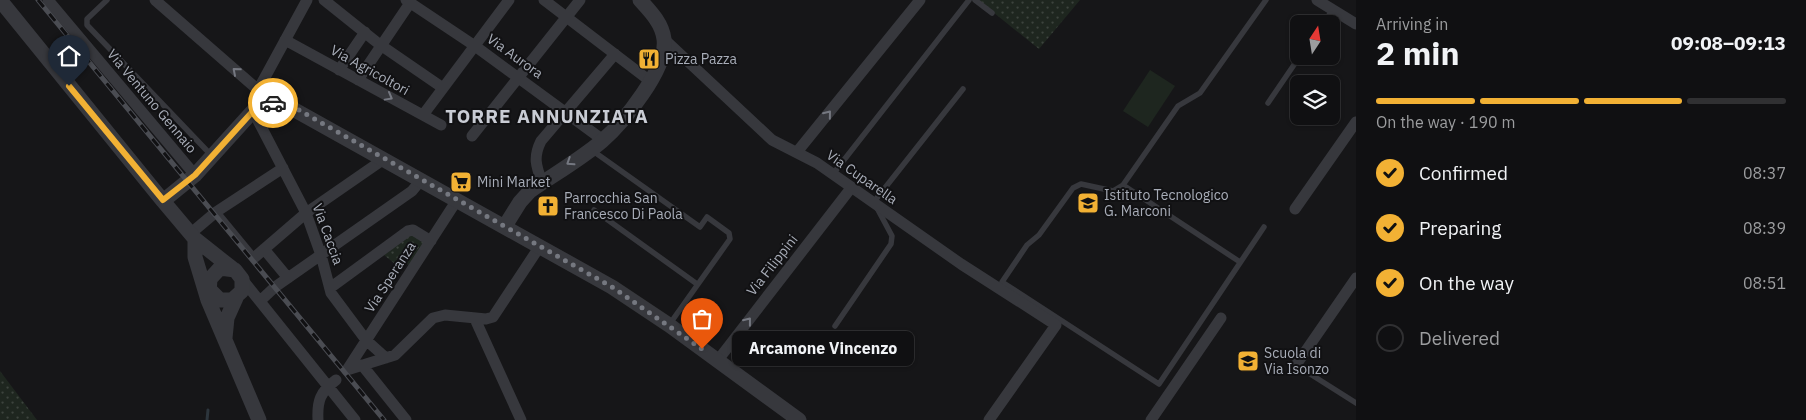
<!DOCTYPE html>
<html lang="en">
<head>
<meta charset="utf-8">
<style>
	body { margin:0; font-family:"IBM Plex Sans",sans-serif; background:#19191b; color:#f1f3f6; height:100vh; display:flex; flex-direction:column; font-size:19px; white-space:nowrap }
	* { box-sizing:border-box; margin:0 }
	p { font-size:16px; color:#9c9d9f }
	.icon { flex:none; width:28px; height:28px; fill:none; stroke:currentColor; stroke-width:2; stroke-linecap:round; stroke-linejoin:round }
	.map { position:relative; flex:1; overflow:hidden }
	.side { display:flex; flex-direction:column; background:#101012; width:450px }
	.side>* { flex:none }
	.needle { width:32px; rotate:12deg }
	.buttons { position:absolute; left:1290px; top:15px; display:grid; gap:10px }
	.buttons a { display:grid; place-items:center; width:50px; height:50px; border-radius:8px; background:#101012; box-shadow:0 1px 4px #0004,0 0 0 1px #303032; font-size:25px }
	.pin { position:absolute; display:grid; place-items:center; width:42px; height:42px; color:#fff; margin:-51px -21px; border-radius:50% 50% 50% 0; rotate:-45deg; box-shadow:0 0 5px #0007 }
	.pin .icon { rotate:45deg }
	.courier { position:absolute; display:grid; place-items:center; width:50px; height:50px; margin:-25px; border:4px solid #f2b134; border-radius:50%; background:#fff; color:#222; box-shadow:0 1px 6px #0007 }
	.bubble { position:absolute; height:35px; border-radius:8px; background:#101012; box-shadow:0 1px 4px #0004,0 0 0 1px #303032; font-size:16px; font-weight:700; line-height:35px; text-align:center }
	.head em { font-style:normal; font-weight:700 }
	.head div { display:flex; flex-direction:column-reverse }
	.head { display:flex; align-items:center; justify-content:space-between; height:85px; padding:0 20px }
	h1 { font-size:32px; font-weight:700; line-height:38px }
	.bar { display:grid; grid-template-columns:repeat(4,1fr); gap:8px 5px; align-content:center; height:60px; padding:0 20px }
	.bar i { height:6px; border-radius:4px; background:#303032 }
	.bar .current { background:#f2b134 }
	.bar p { grid-column:span 4 }
	ol { padding:0 20px; list-style:none }
	li { display:flex; align-items:center; gap:15px; height:55px }
	li p { margin-inline-start:auto }
	li .icon { padding:5px; border-radius:50%; background:#f2b134; color:#111; stroke-width:4 }
	li:last-child { color:#9c9d9f }
	li i { width:28px; height:28px; border:2px solid #303032; border-radius:50% }
	main { display:flex; flex:1; min-height:0 }
	.map>svg:first-child { display:block }
</style>
</head>
<body>
<main>
<div class="map">
<svg width="1356" height="420" viewBox="0 0 1356 420">
	<defs>
		<pattern id="grass-dots" width="8" height="8" patternUnits="userSpaceOnUse" patternTransform="scale(1.25)"><rect width="8" height="8" fill="#1e261f"/><path d="M2 2h.1M6 6h.1" fill="none" stroke="#3c433d" stroke-width="1.8" stroke-linecap="round"/></pattern>
	</defs>
	<rect width="100%" height="100%" fill="#161618"/>
	<path fill="url(#grass-dots)" d="M978 0H1080L1039 49Z
		M413 232 427 242 411 267 400 259 395 264 384 255Z
		M0 371 37 420H0Z"/>
	<path fill="#1e261f" d="M1150 70 1175 86 1148 127 1123 111Z"/>
	<g fill="none" stroke-linecap="round" stroke-linejoin="round">
		<path stroke="#2c353c" stroke-width="3" d="M207 420 208 410"/>
		<path stroke="#37383d" stroke-width="5.5" d="M107 0 87 19V25L212 156
			M975 0 992 13
			M1323 24 1333 9
			M1268 103 1300 56
			M593 151 700 227 707 217 729 233 730 239 669 325
			M833 174 969 0
			M1123 185 1113 191 1081 184 1073 188 1039 235 1027 245 1002 282 1159 384 1264 227
			M873 203 963 89
			M594 210 697 284
			M217 211 255 257
			M1240 262 1123 185 1178 106 1200 93 1266 0
			M835 326 891 244 892 236 877 208
			M1296 365 1356 403"/>
		<path stroke="#37383d" stroke-width="11" d="M48 0 195 175
			M155 0 273 103
			M324 0 379 44 443 88
			M406 0 475 46 603 140
			M544 0 650 81
			M1317 0 1356 24
			M664 39 772 140 817 163 961 264 1056 325 989 420
			M285 40 441 125
			M339 70 365 32
			M358 80 410 3
			M258 90 307 0
			M253 111 306 213 321 255 331 293 366 340 386 358
			M423 115 509 0
			M472 136 580 0
			M797 152 920 0
			M542 182C536 166 533 157 541 141L615 54
			M1295 209 1356 122
			M190 234 216 212 283 168
			M264 249 288 278
			M255 257 306 213 384 159
			M242 279 355 420
			M330 288 408 231 413 230 431 241
			M260 301 275 287 412 191 421 180
			M475 319 521 420
			M718 360 851 188
			M362 365 406 420
			M1296 365 1356 278
			M347 370 395 355 433 318 445 315 486 319 493 317 540 246
			M347 370 457 200
			M318 420C317 401 320 392 336 380
			M1151 420 1221 318"/>
		<path stroke="#37383d" stroke-width="15" d="M0 0 163 201 195 175 253 111C264 104 271 102 284 104L612 287 669 325 799 420
			M163 201 195 239 233 269
			M505 226 520 202 530 191C553 175 581 159 602 141 623 123 668 68 664 39 662 23 650 11 640 0
			M195 239V257L208 300 259 420
			M209 293 210 279 220 268 235 270 242 279V291L232 300H220L209 289
			M225 338 227 318 236 298"/>
		<g stroke="#4a4c52" stroke-width="5">
			<path id="rail" d="M38 0 384 420"/>
		</g>
		<use href="#rail" stroke="#111113" stroke-width="3" stroke-dasharray="9" stroke-linecap="butt"/>
	</g>
	<defs><path id="oneway-chevron" d="M-2-3.5L2.5 0L-2 3.5" fill="none" stroke-width="1.6" stroke-linecap="round" stroke-linejoin="round" transform="scale(1.25)"/></defs>
	<g stroke="#757881">
		<use href="#oneway-chevron" transform="translate(236 71) rotate(-139)"/>
		<use href="#oneway-chevron" transform="translate(389 97) rotate(29)"/>
		<use href="#oneway-chevron" transform="translate(828 114) rotate(-51)"/>
		<use href="#oneway-chevron" transform="translate(570 162) rotate(147)"/>
		<use href="#oneway-chevron" transform="translate(748 321) rotate(-52)"/>
	</g>
	<g fill="none" stroke-linecap="round" stroke-linejoin="round">
		<path stroke="#757880" stroke-width="5" stroke-dasharray="0 9" d="M273 103 297 109 612 287 702 349"/>
		<path stroke="#f2b134" stroke-width="6" d="M69 86 163 200 195 175 253 111 262 105 273 103"/>
	</g>
	<defs>
		<g id="restaurant-square" transform="scale(1.125)"><rect x="-9" y="-9" width="18" height="18" rx="4" fill="#f2b134" stroke="#111113"/><path d="M-5-6h1v4h1v-4h1v4h1v-4h1v5L-1.5 .5V6h-2V.5L-5-1ZM5-6V6H3V1.5H1.5Q1.5-4 5-6Z" fill="#111"/></g>
		<g id="supermarket-square" transform="scale(1.125)"><rect x="-9" y="-9" width="18" height="18" rx="4" fill="#f2b134" stroke="#111113"/><path d="M-6-5.5h2.5l.6 2H6L4.5 2H-2.5L-4.4-4H-6ZM-1.5 3.2a1.3 1.3 0 1 0 .1 0ZM3 3.2a1.3 1.3 0 1 0 .1 0Z" fill="#111"/></g>
		<g id="school-square" transform="scale(1.125)"><rect x="-9" y="-9" width="18" height="18" rx="4" fill="#f2b134" stroke="#111113"/><path d="M0-5L7-2L0 1L-7-2ZM-4 1L0 2.5L4 1V4Q0 6-4 4Z" fill="#111"/></g>
		<g id="church-square" transform="scale(1.125)"><rect x="-9" y="-9" width="18" height="18" rx="4" fill="#f2b134" stroke="#111113"/><path d="M-1.2-6h2.4v3.5h3.3v2.4h-3.3V6h-2.4V-.1h-3.3v-2.4h3.3Z" fill="#111"/></g>
	</defs>
	<g fill-rule="evenodd">
		<use href="#restaurant-square" x="649" y="59"/>
		<use href="#supermarket-square" x="461" y="182"/>
		<use href="#school-square" x="1088" y="203"/>
		<use href="#church-square" x="548" y="206"/>
		<use href="#school-square" x="1248" y="361"/>
	</g>
	<g text-anchor="middle" stroke-width="4" stroke-linejoin="round" paint-order="stroke">
		<g font-size="14" fill="#a8adb8" stroke="#111113">
			<text transform="translate(515 56) rotate(36)" y="5">Via Aurora</text>
			<text transform="translate(370 70) rotate(29)" y="5">Via Agricoltori</text>
			<text transform="translate(152 101) rotate(50)" y="5">Via Ventuno Gennaio</text>
			<text transform="translate(862 177) rotate(35)" y="5">Via Cuparella</text>
			<text transform="translate(328 234) rotate(70)" y="5">Via Caccia</text>
			<text transform="translate(772 265) rotate(-52)" y="5">Via Filippini</text>
			<text transform="translate(390 277) rotate(-57)" y="5">Via Speranza</text>
		</g>
		<g font-size="14" fill="#a8adb8" stroke="#111113" text-anchor="start">
			<text x="665" y="64">Pizza Pazza</text>
			<text x="477" y="187">Mini Market</text>
			<text x="1104" y="200">Istituto Tecnologico<tspan x="1104" dy="16">G. Marconi</tspan></text>
			<text x="564" y="203">Parrocchia San<tspan x="564" dy="16">Francesco Di Paola</tspan></text>
			<text x="1264" y="358">Scuola di<tspan x="1264" dy="16">Via Isonzo</tspan></text>
		</g>
		<g font-size="19" font-weight="bold" letter-spacing="1" fill="#c9ccd4" stroke="#111113">
			<text x="547" y="123">TORRE ANNUNZIATA</text>
		</g>
	</g>
</svg>
<div class="buttons">
<a><svg class="needle" viewBox="-14 -14 28 28"><path d="M0-13l5 13h-10z" fill="#e53935"/><path d="M0 13l5-13h-10z" fill="#9c9d9f"/></svg></a>
<a><svg class="icon" aria-label="layers" viewBox="0 0 24 24"><path d="M12 4l9 5-9 5-9-5zM3 14l9 5 9-5"/></svg></a>
</div>
<div class="pin" style="left:702px;top:349px;background:#ea580c"><svg class="icon" aria-label="bag" viewBox="0 0 24 24"><path d="M5 8h14l-1 12H6zM9 8a3 3 0 0 1 6 0"/></svg></div>
<div class="pin" style="left:69px;top:86px;background:#1f2937"><svg class="icon" aria-label="home" viewBox="0 0 24 24"><path d="M3 11l9-7 9 7M6 9v11h12V9"/></svg></div>
<div class="courier" style="left:273px;top:103px"><svg class="icon" aria-label="car" viewBox="0 0 24 24"><path d="M5 17H2v-5l4-1 3-4h7l3 4 3 1v5h-3M9 17h6M6 11h13"/><circle cx="7" cy="17" r="2"/><circle cx="17" cy="17" r="2"/></svg></div>
<div class="bubble" style="left:732px;top:331px;width:182px">Arcamone Vincenzo</div>
</div>
<section class="side">
<div class="head"><div><h1>2 min</h1><p>Arriving in</p></div><em>09:08–09:13</em></div>
<div class="bar"><i class="current"></i><i class="current"></i><i class="current"></i><i></i><p>On the way · 190 m</p></div>
<ol>
<li><svg class="icon" aria-label="check" viewBox="0 0 24 24"><path d="M5 12l5 5 9-10"/></svg>Confirmed<p>08:37</p></li>
<li><svg class="icon" aria-label="check" viewBox="0 0 24 24"><path d="M5 12l5 5 9-10"/></svg>Preparing<p>08:39</p></li>
<li><svg class="icon" aria-label="check" viewBox="0 0 24 24"><path d="M5 12l5 5 9-10"/></svg>On the way<p>08:51</p></li>
<li><i></i>Delivered</li>
</ol>
</section>
</main>
</body>
</html>
